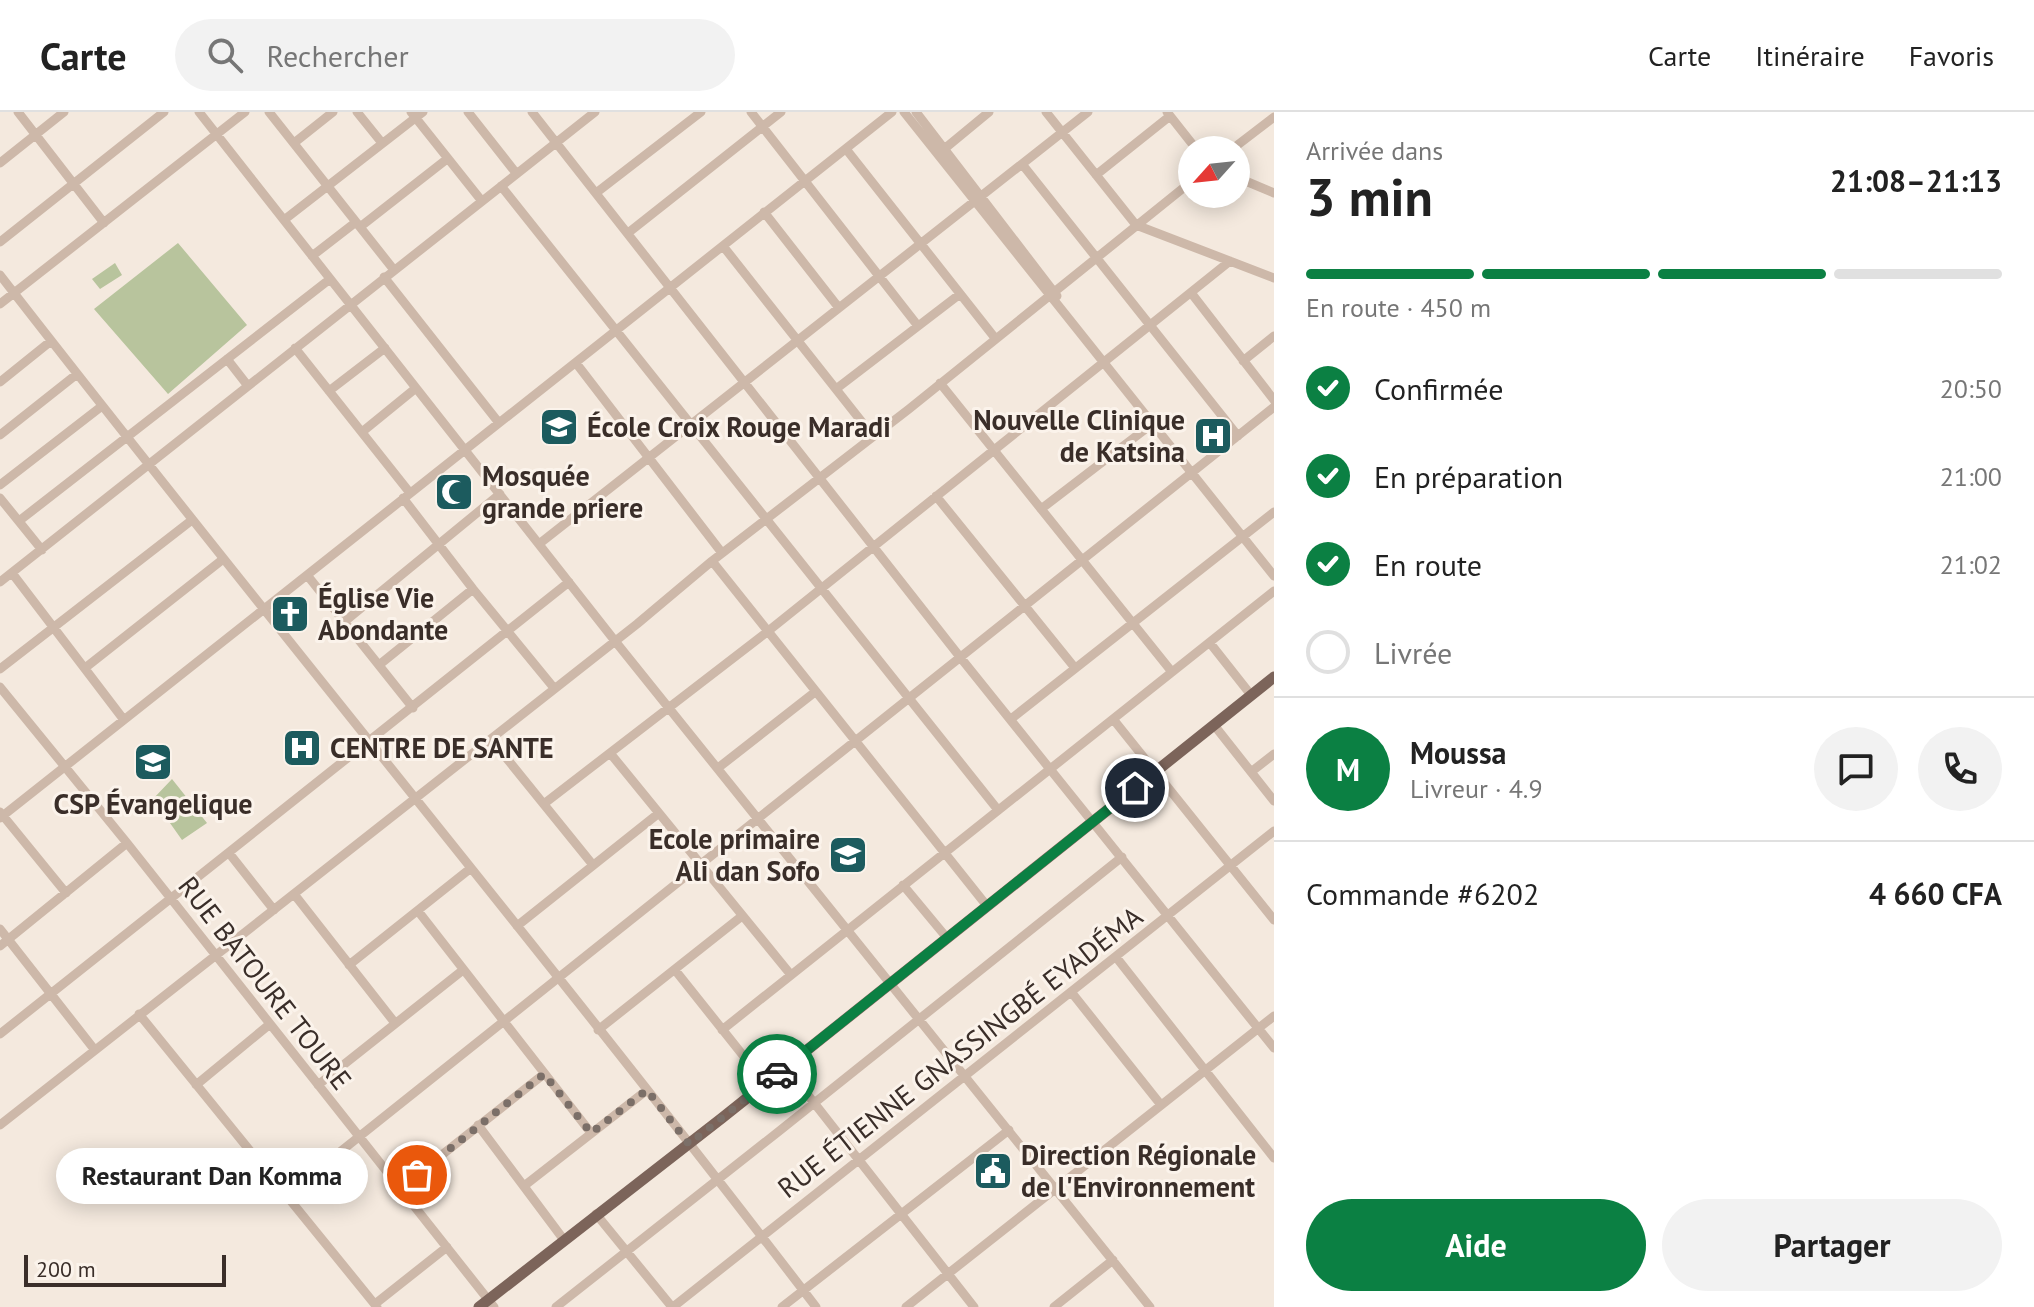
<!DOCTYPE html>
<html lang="fr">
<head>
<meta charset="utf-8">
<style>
	body { margin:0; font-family:"PT Sans",sans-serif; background:#f2f2f2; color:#222; height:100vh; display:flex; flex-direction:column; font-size:30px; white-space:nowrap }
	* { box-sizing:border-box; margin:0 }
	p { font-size:26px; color:#767676 }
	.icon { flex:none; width:44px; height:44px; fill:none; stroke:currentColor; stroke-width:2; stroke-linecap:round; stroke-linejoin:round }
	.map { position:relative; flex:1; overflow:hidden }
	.panel { display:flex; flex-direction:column; background:#fff; width:760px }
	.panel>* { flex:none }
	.needle { width:52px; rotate:243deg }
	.buttons { position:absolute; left:1178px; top:24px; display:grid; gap:16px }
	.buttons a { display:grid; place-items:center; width:72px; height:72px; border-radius:50%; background:#fff; box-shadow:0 4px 20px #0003; font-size:40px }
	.scale { position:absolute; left:24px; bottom:20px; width:202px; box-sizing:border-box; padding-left:8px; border:4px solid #3a2e29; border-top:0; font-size:22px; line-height:28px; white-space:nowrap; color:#3a2e29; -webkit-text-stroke:6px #fbf3eb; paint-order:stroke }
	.pin { position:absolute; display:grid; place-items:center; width:68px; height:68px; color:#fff; margin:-34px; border:4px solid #fff; border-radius:50%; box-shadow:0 2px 8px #0007 }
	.courier { position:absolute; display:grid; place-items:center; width:80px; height:80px; margin:-40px; border:6px solid #0b8043; border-radius:50%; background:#fff; color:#222; box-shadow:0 2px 10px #0007 }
	.bubble { position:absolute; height:56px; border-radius:28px; background:#fff; box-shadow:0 4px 20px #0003; font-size:26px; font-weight:700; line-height:56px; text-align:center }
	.summary em { font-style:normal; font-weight:700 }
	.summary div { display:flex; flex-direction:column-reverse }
	.summary { display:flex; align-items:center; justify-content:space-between; height:136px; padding:0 32px }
	h1 { font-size:52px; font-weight:700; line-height:60px }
	.bar { display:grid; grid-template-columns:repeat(4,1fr); gap:12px 8px; align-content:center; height:96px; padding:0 32px }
	.bar i { height:10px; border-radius:6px; background:#e0e0e0 }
	.bar .current { background:#0b8043 }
	.bar p { grid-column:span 4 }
	.line { display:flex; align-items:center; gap:20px; padding:0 32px; border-top:2px solid #e0e0e0 }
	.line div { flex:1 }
	.round { display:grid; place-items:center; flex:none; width:84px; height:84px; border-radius:42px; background:#f2f2f2 }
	ol { padding:0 32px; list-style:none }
	li { display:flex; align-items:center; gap:24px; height:88px }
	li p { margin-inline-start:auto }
	li .icon { padding:8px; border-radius:50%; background:#0b8043; color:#fff; stroke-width:4 }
	li:last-child { color:#767676 }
	li i { width:44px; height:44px; border:4px solid #e0e0e0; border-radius:50% }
	.primary-button { display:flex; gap:16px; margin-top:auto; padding:16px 32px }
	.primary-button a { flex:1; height:92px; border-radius:48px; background:#0b8043; color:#fff; font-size:32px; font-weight:700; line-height:92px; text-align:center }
	.primary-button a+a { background:#f2f2f2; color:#222 }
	header { display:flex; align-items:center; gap:48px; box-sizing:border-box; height:112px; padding:0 40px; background:#fff; border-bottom:2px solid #e0e0e0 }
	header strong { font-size:38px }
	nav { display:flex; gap:44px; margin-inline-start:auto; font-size:28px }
	.search { width:560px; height:72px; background:#f2f2f2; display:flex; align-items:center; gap:20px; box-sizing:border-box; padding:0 28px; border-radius:44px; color:#767676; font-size:30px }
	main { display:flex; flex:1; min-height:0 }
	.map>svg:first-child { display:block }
</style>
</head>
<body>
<header>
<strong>Carte</strong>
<div class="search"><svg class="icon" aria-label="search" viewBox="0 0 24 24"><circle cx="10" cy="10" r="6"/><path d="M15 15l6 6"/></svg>Rechercher</div>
<nav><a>Carte</a><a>Itinéraire</a><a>Favoris</a></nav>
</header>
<main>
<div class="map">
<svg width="1274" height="1195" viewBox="0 0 1274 1195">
	<rect width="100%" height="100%" fill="#f4e9de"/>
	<path fill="#b8c49d" d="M178 131 247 213 168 282 94 197Z
		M115 151 122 163 100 177 92 167Z
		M172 667 207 711 182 728 153 687Z"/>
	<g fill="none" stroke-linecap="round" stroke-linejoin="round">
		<path stroke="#cdb8a9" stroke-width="9" d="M18 0 104 111
			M199 0 615 529 1150 1195
			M269 0 394 158
			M357 0 382 31
			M411 0 481 88
			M468 0 516 61
			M532 0 960 545 1274 936
			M751 0 918 214
			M904 0 1274 464
			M916 0 1057 184
			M1046 0 1136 113 1274 166
			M1167 0 1197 38
			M294 31 333 0
			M846 37 995 226
			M943 38 989 0
			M1231 38 1274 5
			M0 51 64 0
			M1022 52 1238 324
			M1096 63 1170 4
			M1236 65 1274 81
			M501 74 998 698
			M596 81 701 0
			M764 100 839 196
			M284 108 423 0
			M360 115 447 47
			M628 121 781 0
			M0 130 164 0
			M723 134 873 324
			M312 144 356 110
			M0 163C269 510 550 847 816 1195
			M384 165 499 311
			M1192 182 1274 288
			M0 192 245 0
			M295 236 410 381
			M227 247 248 274
			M1243 249 1274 224
			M576 251 722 441
			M0 270 51 229
			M940 271 1172 560
			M836 277 960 182
			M329 279 385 236
			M362 320 416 276
			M0 323 77 262
			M0 373 102 294
			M936 384 1075 556
			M0 386 42 438
			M403 386 473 477 554 576
			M1041 397 1152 312
			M19 409 330 167
			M539 432 1088 0
			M712 449 987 794
			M12 461 124 608
			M307 463 413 596
			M0 470 595 0
			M344 510 500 382
			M1210 531 1251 583
			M379 553 473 477
			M85 556 222 448
			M0 557 192 408
			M0 575 127 731 494 1195
			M1011 607 1274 400
			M1113 607 1274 808
			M1214 613 1274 689
			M491 627 593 753
			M610 641 791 863
			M718 656 815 580
			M1251 660 1274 642
			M545 691 767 520 1230 149
			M0 700 66 781
			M0 706 892 0
			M229 741 274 798
			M903 773 947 826
			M294 782 395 911
			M418 799 591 1021
			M517 814 659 701
			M0 817 94 937
			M0 834 127 731
			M1116 845 1274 1046
			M349 853 471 756
			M675 858 765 971
			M1072 881 1161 993
			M139 902 377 1195
			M598 918 742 804
			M722 918 1274 479
			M0 922 569 470
			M786 955 974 1195
			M196 973 270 912
			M318 973 463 858
			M0 1013 637 512 712 449 909 297 1192 69
			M478 1013 564 1128
			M524 1074 647 978
			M400 1076 544 962
			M286 1083 1274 295
			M596 1102 672 1195
			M375 1192 447 1135
			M556 1195 778 1020 1122 745
			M673 1195 1274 719
			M782 1195 1009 1018
			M906 1195 1274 904
			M1054 1195 1113 1148"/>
		<path stroke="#7c645a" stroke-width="11" d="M479 1195 722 1006 1274 565"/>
	</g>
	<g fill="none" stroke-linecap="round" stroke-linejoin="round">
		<path stroke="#7b6f68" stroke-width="8" stroke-dasharray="0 14.4" d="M417 1063 544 962 591 1021 647 978 689 1032 777 962"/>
		<path stroke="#0b8043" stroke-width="10" d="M777 962 1135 676"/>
	</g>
	<defs>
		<g id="school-square" transform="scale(2)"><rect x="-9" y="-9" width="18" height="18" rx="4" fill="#1c5b5e" stroke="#fbf3eb"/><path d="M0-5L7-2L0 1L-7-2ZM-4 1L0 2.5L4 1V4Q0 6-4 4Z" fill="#fff"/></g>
		<g id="hospital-square" transform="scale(2)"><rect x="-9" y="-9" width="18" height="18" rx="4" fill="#1c5b5e" stroke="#fbf3eb"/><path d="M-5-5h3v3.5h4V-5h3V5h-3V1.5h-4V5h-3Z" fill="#fff"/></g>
		<g id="mosque-square" transform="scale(2)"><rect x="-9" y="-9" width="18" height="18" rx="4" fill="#1c5b5e" stroke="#fbf3eb"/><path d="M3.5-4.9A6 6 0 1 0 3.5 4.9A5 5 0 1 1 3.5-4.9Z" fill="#fff"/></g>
		<g id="church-square" transform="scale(2)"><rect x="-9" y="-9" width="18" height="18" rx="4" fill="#1c5b5e" stroke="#fbf3eb"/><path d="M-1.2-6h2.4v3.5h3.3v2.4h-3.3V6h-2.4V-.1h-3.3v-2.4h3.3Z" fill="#fff"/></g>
		<g id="civic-square" transform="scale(2)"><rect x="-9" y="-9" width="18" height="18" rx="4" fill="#1c5b5e" stroke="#fbf3eb"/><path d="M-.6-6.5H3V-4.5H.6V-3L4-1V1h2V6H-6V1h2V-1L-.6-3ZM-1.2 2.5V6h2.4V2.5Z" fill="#fff"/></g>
	</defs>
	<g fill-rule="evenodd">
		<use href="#school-square" x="559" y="315"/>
		<use href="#hospital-square" x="1213" y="324"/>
		<use href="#mosque-square" x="454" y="380"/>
		<use href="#church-square" x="290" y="502"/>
		<use href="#hospital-square" x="302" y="636"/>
		<use href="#school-square" x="153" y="650"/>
		<use href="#school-square" x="848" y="743"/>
		<use href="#civic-square" x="993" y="1059"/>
	</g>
	<g text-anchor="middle" stroke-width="6" stroke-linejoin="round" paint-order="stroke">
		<g font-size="28" font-weight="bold" fill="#3a2e29" stroke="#fbf3eb" text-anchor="start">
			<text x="1185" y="318" text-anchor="end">Nouvelle Clinique<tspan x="1185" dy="32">de Katsina</tspan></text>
			<text x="587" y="325">École Croix Rouge Maradi</text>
			<text x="482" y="374">Mosquée<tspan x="482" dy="32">grande priere</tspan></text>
			<text x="318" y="496">Église Vie<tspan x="318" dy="32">Abondante</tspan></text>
			<text x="330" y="646">CENTRE DE SANTE</text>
			<text x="153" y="702" text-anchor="middle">CSP Évangelique</text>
			<text x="820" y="737" text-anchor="end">Ecole primaire<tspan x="820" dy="32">Ali dan Sofo</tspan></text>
			<text x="1021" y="1053">Direction Régionale<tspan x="1021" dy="32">de l'Environnement</tspan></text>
		</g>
		<g font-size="28" fill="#3a2e29" stroke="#fbf3eb">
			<text transform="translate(265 871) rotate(52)" y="10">RUE BATOURE TOURE</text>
			<text transform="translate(960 940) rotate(-38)" y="10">RUE ÉTIENNE GNASSINGBÉ EYADÉMA</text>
		</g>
	</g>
</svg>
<div class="buttons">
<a><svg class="needle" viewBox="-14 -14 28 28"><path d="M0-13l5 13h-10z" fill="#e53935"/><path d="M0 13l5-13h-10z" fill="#767676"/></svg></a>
</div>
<div class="scale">200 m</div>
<div class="pin" style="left:417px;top:1063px;background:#ea580c"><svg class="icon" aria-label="bag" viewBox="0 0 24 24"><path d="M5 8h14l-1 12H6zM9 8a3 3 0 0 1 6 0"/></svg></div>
<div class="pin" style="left:1135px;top:676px;background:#1f2937"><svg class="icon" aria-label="home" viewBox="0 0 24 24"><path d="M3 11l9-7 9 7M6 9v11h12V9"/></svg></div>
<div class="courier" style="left:777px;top:962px"><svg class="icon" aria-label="car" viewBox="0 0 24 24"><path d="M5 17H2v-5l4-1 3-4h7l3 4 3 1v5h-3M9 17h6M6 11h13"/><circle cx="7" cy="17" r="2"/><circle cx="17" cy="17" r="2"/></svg></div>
<div class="bubble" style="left:56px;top:1036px;width:312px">Restaurant Dan Komma</div>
</div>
<section class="panel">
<div class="summary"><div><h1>3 min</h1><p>Arrivée dans</p></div><em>21:08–21:13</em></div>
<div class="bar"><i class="current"></i><i class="current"></i><i class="current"></i><i></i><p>En route · 450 m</p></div>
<ol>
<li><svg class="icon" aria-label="check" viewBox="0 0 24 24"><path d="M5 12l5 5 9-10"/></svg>Confirmée<p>20:50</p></li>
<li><svg class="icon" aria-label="check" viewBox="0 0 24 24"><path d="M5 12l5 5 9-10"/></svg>En préparation<p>21:00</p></li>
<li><svg class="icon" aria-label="check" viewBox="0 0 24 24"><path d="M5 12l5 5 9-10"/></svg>En route<p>21:02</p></li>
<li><i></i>Livrée</li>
</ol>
<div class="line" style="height:144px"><b class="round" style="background:#0b8043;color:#fff">M</b><div><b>Moussa</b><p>Livreur · 4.9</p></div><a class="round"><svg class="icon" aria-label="chat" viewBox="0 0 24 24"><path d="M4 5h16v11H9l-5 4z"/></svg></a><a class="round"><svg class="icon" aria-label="phone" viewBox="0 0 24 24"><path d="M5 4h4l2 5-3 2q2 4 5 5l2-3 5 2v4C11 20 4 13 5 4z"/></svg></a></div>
<div class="line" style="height:104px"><div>Commande #6202</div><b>4 660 CFA</b></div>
<div class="primary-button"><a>Aide</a><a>Partager</a></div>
</section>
</main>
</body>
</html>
